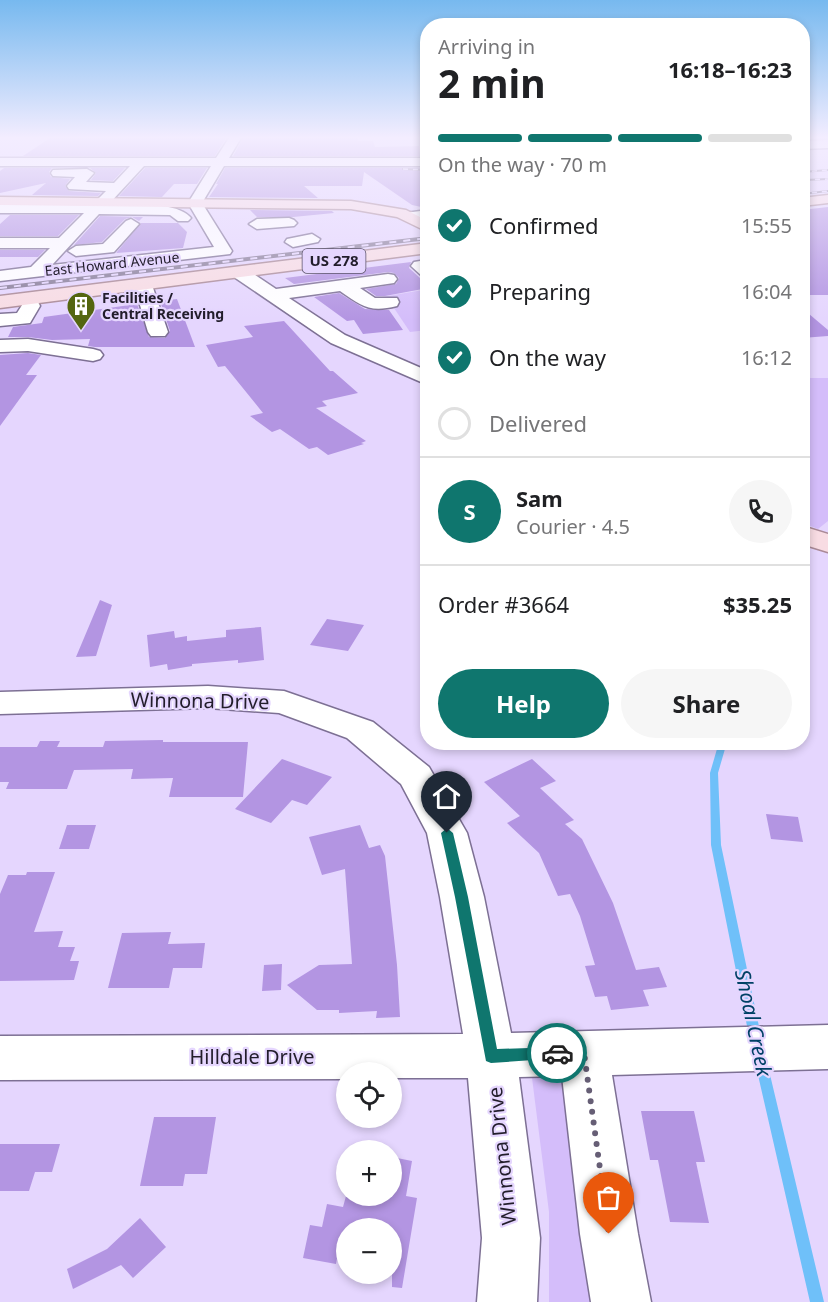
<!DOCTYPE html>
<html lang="en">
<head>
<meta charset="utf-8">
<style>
	body { margin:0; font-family:"Noto Sans",sans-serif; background:#f6f6f6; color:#202124; height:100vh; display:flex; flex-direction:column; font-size:22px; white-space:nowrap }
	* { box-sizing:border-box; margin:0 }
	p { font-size:20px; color:#757577 }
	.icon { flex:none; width:33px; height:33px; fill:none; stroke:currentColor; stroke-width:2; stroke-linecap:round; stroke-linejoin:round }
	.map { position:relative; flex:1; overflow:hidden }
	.details { position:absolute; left:420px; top:18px; width:390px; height:732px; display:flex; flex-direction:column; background:#fff; border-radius:24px; box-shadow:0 3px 9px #0003 }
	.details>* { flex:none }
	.fabs { position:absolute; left:336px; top:1062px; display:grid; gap:12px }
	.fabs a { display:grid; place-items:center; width:66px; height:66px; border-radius:50%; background:#fff; box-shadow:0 3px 9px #0003; font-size:30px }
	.pin { position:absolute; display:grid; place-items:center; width:51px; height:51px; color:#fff; margin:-62px -26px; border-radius:50% 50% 50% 0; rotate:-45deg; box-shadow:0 0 6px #0007 }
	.pin .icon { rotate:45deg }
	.courier { position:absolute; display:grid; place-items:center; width:60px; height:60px; margin:-30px; border:4px solid #0f766e; border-radius:50%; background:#fff; color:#222; box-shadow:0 2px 8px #0007 }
	.headline em { font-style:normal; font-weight:700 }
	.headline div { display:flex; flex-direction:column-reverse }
	.headline { display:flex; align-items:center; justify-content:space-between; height:102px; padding:0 18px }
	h1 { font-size:39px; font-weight:700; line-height:45px }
	.bar { display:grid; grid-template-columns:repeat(4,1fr); gap:9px 6px; align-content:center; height:72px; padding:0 18px }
	.bar i { height:8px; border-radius:4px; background:#e0e0e0 }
	.bar .selected { background:#0f766e }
	.bar p { grid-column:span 4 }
	.line { display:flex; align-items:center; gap:15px; padding:0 18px; border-top:2px solid #e0e0e0 }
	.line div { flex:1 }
	.round { display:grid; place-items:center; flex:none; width:63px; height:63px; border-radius:32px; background:#f6f6f6 }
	ol { padding:0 18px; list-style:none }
	li { display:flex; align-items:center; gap:18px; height:66px }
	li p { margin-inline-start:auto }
	li .icon { padding:6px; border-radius:50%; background:#0f766e; color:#fff; stroke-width:4 }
	li:last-child { color:#757577 }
	li i { width:33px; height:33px; border:3px solid #e0e0e0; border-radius:50% }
	.cta { display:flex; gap:12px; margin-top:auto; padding:12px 18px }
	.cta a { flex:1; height:69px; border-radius:36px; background:#0f766e; color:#fff; font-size:24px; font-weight:700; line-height:69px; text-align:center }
	.cta a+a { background:#f6f6f6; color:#202124 }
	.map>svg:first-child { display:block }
</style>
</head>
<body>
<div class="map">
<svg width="828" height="1302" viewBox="0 0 828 1302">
	<rect width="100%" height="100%" fill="#e5d6fe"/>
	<path fill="#d4bdfa" d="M423 290 427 292V330L410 332 390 302 382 297Z
		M802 378H828V521L818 529 803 523Z
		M531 1070H603L642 1302H549V1212Z"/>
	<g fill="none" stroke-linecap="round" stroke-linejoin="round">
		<path fill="#6fc0f9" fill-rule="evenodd" d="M719 742H727L718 773 721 845 761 1036 759 1039 755 1041 751 1039 749 1036 711 845 710 773Z
			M761 1057 765 1058 767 1062 824 1302H810L755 1062 757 1058Z"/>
	</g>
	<path fill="#b395e2" d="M50 138H226L215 156H23Z
		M243 138H357L358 141H373L375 147 419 146 420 156H233Z
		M4 168H52L49 172 51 177 70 179 65 186 69 191 101 193 98 196 32 195 46 183 0 193V171Z
		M90 168H125L113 181 91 180 96 173Z
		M145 168H207L197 184H174L162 197 119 196Z
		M225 168H421L423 183 427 184 426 208 412 205 364 172 362 186H304L318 198 209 197 218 184H216Z
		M828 207V295H802V210Z
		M250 210 332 211 334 213 293 217H257Z
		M10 215H79L58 236H0V224Z
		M100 216 143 217 139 221 132 217 125 219 102 242 74 245Z
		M141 223H178L187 232 183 248 116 253Z
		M0 250H45L38 257H0Z
		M411 262 409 268 420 278 428 279V288L385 296H376L366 289 396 284 399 278 394 273 388 272 294 284 285 278Z
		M339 293 365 309 389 310 403 330 363 334 354 320 347 321 314 297Z
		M177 299 195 347H95L88 346 90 339 52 340 28 337H8L13 327 42 323 44 317 137 304 149 337 165 338 170 331 160 301Z
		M802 308 828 330V336L802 338Z
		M284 321 330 371H333L358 393 322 401 327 406 316 408 366 441 361 443 364 444 328 455 317 447 309 449 280 429 272 432 250 416 263 413 225 366 218 367 206 345 253 337 244 326Z
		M28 353 41 355 26 375H37L0 426V355Z
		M100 600 112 605 96 656 76 657Z
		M327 619 364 625 348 651 310 645Z
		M261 627 264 660 238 663V660L192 664V666L168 670 167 664 150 667 147 635 174 631 175 638 187 636V641L226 637V630Z
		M163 740V742H248L243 797H169L173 778 131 779 133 769 74 770 67 789H6L9 782H0V747H37L40 741H60L57 747H103L105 741Z
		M282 759 332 777 307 805 292 800 271 823 235 809Z
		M532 759 556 781 540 788 574 820 565 824 582 839 613 903 636 970 659 967 667 987 643 990 649 1006 611 1010 607 996 595 997 585 966 595 965 580 916 570 894 558 896 539 853 507 823 520 816 484 782Z
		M766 814 798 817 803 842 771 839Z
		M67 825H96L89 849H59Z
		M360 825 369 848 380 845 385 856 397 965 400 1017 376 1018 377 1011 339 1013V1010H317L287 985 319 965 352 964 345 869 322 875 309 837Z
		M27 872H55L34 932 63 931 58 947H75L70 961H79L74 980 0 981V894L8 875H26Z
		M171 932 168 944 205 943 202 968H173L169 988H108L122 933Z
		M282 964 281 990 262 991 264 965Z
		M641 1111H694L705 1162H696L709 1223 670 1222 658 1160H650Z
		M154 1117H216L207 1174H185L183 1186H140Z
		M0 1144H60L52 1172H35L29 1191H0Z
		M392 1157 412 1161 406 1196 417 1198 402 1288 392 1287V1228H346V1259L337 1258 336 1264 303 1258 310 1225 322 1227 327 1204 343 1207 346 1196H392Z
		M140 1218 166 1247 133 1278 121 1265 73 1289 67 1269 107 1249Z"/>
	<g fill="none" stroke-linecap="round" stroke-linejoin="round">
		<g stroke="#7d7094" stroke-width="3">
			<path id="minor" d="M229 138H241L229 158H428V166H224L202 203 232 251 230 254 0 281V271L31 267 50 248H0V238H59L84 213H0V205H92L106 191 69 189 67 186 75 177 53 176 51 173 53 170 87 169 94 173 86 182 114 183 130 166H0V158H216ZM144 166H211L188 203 214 247 52 265 99 214 170 215 178 221H188L191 218C176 200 130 206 107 206Z
				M828 140V148L802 149V141Z
				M428 210V219L410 221 402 216 405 213Z
				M289 218 294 220 297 223 294 226 257 229 249 224 257 219Z
				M131 219 139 224 114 252 76 256 68 251 76 246 103 244 126 221Z
				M312 234 320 239 318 242 293 247 285 242 287 239Z
				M420 261 428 263V277L422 276 411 266 414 262Z
				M240 268 246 269 276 289 388 274 394 275 397 279 394 283 360 288 375 298H397L399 302 397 306C369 313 362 306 340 291L289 298 345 335 428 371V385L331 343 234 277 231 273 234 269Z
				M143 280 149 281 152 285 168 332 165 336H151L148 332 134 285 137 281Z
				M31 300 38 302 40 306 30 323 0 326V314L17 313 24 302Z
				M28 339 93 349 100 351 103 355 100 359 93 361 28 351 0 352V340Z
				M208 686 284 691 373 722 429 767 467 833 484 897 511 1033 828 1025V1069L612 1075 638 1234 651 1302H591L580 1234 562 1076 519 1077 540 1238 537 1302H477L482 1238 468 1078H392V1072H346V1079L0 1080V1036L463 1034 440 897 427 833 401 784 347 738 279 713 208 708 0 714V692Z"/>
		</g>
		<g stroke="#aa8a97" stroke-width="3">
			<path id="major" d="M828 195V203L802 206V198Z
				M0 197 351 201 406 210 428 221V232L397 217 351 209 0 205Z
				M428 243V253L0 308V296Z
				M802 526 828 534V552L802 544Z"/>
		</g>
		<use href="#minor" fill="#fff" fill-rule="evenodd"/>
		<use href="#major" fill="#f8dce3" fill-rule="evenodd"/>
		<g stroke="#887d99" stroke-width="2">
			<path id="rail-far1" d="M403 169 428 170
				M802 172 828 170
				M805 180 828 179
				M802 194 828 191"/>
		</g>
		<g stroke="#887d99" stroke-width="4">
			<path id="rail" d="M0 288 428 238"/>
		</g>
		<use href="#rail-far1" stroke="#e5d6fe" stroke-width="1.5" stroke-dasharray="5" stroke-linecap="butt"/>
		<use href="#rail" stroke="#e5d6fe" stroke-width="2" stroke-dasharray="7" stroke-linecap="butt"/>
	</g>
	<linearGradient id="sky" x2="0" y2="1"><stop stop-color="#77b9ef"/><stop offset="0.43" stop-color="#f3edff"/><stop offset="1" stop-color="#f3edff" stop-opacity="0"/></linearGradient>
	<rect width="828" height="320" fill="url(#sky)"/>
	<path fill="#0f766e" d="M447 828 453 833 468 897 497 1049 557 1047 562 1049 565 1053 562 1058 491 1063 486 1061 455 897 441 833Z"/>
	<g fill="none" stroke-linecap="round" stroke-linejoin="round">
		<path stroke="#665e75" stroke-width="6" stroke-dasharray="0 10.8" d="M557 1053H584L609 1234"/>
	</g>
	<defs>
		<g id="building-pin" transform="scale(1.5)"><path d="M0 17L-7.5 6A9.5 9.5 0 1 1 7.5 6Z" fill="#546610" stroke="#e5d6fe"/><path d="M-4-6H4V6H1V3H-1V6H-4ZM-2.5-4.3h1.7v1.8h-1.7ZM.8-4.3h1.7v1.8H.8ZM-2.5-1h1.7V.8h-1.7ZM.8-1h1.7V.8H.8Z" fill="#fff"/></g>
	</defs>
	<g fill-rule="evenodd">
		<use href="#building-pin" x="81" y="306"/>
	</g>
	<g text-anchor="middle" stroke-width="4.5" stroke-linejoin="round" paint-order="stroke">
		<g font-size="14" fill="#221d2b" stroke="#e5d6fe">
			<text transform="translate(112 264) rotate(-6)" y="5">East Howard Avenue</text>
		</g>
		<g font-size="14" font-weight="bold" fill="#221d2b" stroke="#e5d6fe" text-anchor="start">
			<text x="102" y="303">Facilities /<tspan x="102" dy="16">Central Receiving</tspan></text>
		</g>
		<rect fill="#e5d6fe" stroke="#5c546a" stroke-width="1.5" x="302.5" y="249" width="63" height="24" rx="4.5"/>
		<g font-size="15" font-weight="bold" fill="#221d2b">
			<text x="334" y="266">US 278</text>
		</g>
		<g font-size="20" fill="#221d2b" stroke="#e5d6fe">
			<text transform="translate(200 701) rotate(1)" y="7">Winnona Drive</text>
			<text x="252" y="1064">Hilldale Drive</text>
			<text transform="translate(502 1156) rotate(-96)" y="7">Winnona Drive</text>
		</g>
		<g font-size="21" font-style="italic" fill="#004166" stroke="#e5d6fe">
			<text transform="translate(753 1023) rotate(78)" y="7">Shoal Creek</text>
		</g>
	</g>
</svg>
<div class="fabs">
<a><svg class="icon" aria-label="locate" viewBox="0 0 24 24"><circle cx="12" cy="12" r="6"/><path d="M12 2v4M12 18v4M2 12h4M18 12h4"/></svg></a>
<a>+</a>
<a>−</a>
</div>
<div class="pin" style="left:609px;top:1234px;background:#ea580c"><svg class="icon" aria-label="bag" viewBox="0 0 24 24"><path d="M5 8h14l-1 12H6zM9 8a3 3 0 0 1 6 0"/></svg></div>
<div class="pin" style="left:447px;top:833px;background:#1f2937"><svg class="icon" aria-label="home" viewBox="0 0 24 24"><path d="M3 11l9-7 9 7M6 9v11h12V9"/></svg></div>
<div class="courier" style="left:557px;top:1053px"><svg class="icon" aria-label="car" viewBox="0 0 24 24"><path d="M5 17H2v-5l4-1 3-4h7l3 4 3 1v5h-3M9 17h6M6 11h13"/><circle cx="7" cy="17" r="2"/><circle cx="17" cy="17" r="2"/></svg></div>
<section class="details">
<div class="headline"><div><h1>2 min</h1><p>Arriving in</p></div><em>16:18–16:23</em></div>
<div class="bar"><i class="selected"></i><i class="selected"></i><i class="selected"></i><i></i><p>On the way · 70 m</p></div>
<ol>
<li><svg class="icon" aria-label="check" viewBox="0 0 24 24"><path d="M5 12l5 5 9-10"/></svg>Confirmed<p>15:55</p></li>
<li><svg class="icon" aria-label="check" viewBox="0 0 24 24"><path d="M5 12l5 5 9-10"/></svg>Preparing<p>16:04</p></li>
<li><svg class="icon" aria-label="check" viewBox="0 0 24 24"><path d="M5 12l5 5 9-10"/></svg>On the way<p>16:12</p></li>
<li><i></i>Delivered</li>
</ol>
<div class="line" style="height:108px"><b class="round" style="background:#0f766e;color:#fff">S</b><div><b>Sam</b><p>Courier · 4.5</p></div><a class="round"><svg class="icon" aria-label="phone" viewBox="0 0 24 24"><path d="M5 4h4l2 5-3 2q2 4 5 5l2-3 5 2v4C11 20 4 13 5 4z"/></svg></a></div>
<div class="line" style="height:78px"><div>Order #3664</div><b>$35.25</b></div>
<div class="cta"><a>Help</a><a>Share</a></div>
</section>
</div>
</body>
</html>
